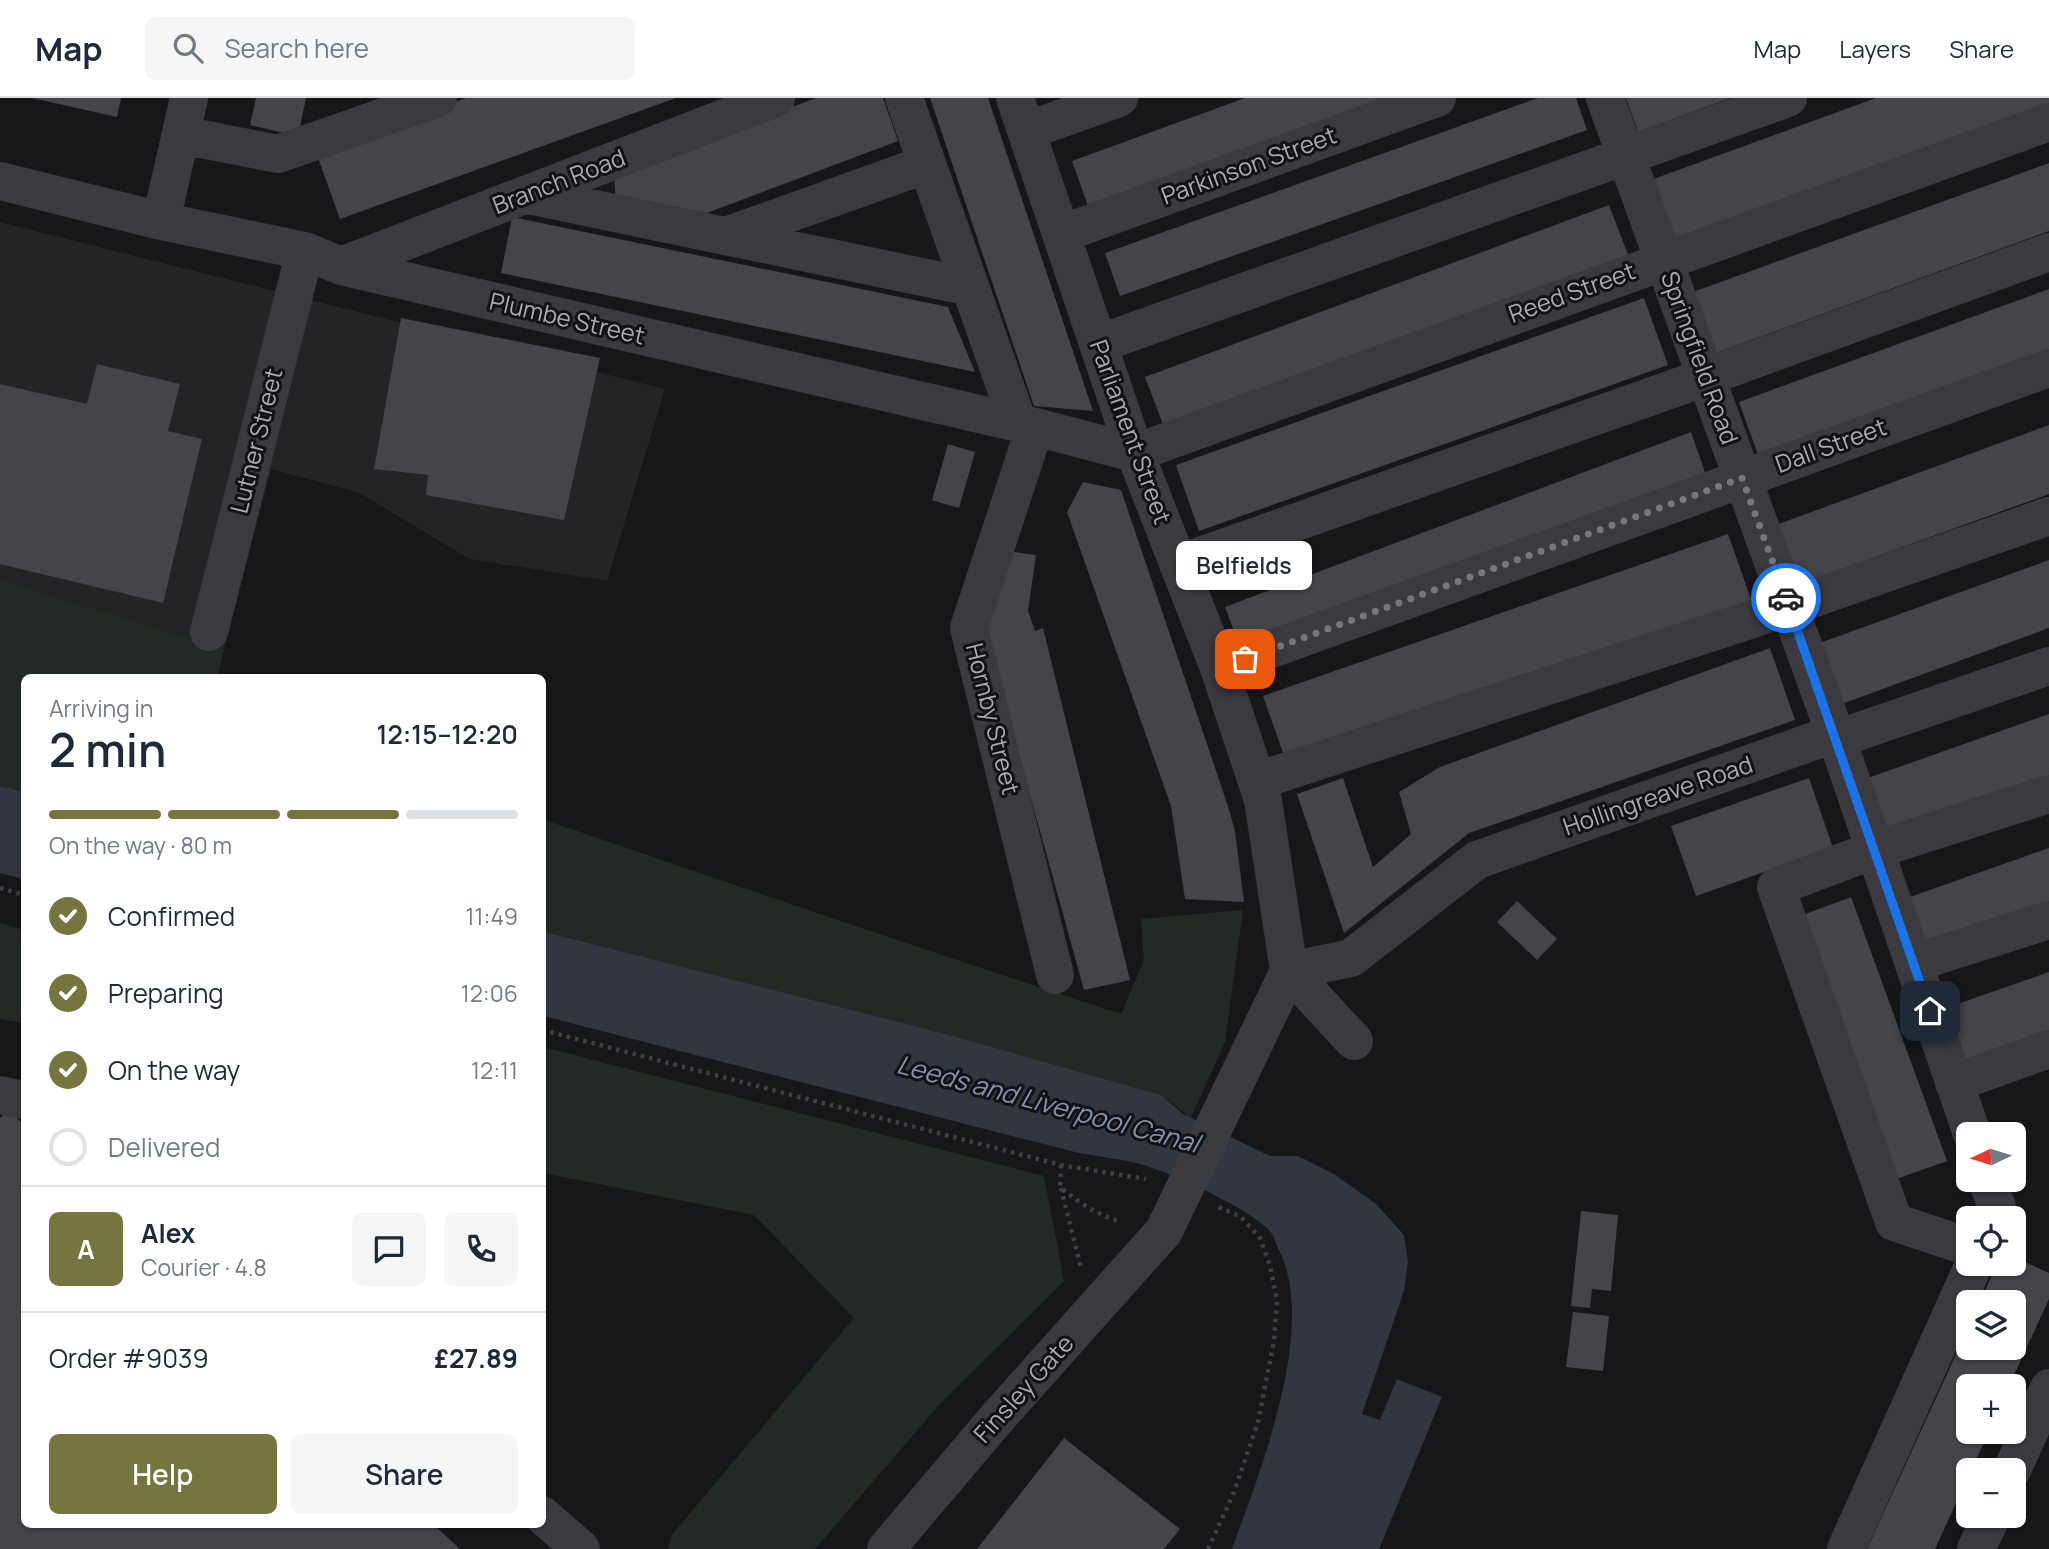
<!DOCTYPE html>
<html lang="en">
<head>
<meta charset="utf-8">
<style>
	body { margin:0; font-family:Manrope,sans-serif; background:#f6f6f7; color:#1f2937; height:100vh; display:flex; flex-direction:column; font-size:26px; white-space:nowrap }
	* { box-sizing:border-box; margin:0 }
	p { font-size:23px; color:#747a83 }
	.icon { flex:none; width:38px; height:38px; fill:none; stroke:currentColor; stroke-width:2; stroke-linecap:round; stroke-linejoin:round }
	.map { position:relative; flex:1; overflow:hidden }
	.drawer { position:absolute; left:21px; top:576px; width:525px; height:854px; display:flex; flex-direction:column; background:#fff; border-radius:10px; box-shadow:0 2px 5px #0004 }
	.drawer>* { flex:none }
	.needle { width:46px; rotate:266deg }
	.controls { position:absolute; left:1956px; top:1024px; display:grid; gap:14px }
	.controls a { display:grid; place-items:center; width:70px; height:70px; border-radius:10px; background:#fff; box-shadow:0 2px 5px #0004; font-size:35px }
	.pin { position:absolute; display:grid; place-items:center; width:60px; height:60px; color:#fff; margin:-30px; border-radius:14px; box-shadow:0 4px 10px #0006 }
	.courier { position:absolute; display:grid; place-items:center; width:70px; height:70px; margin:-35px; border:5px solid #1a73e8; border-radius:50%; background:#fff; color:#222; box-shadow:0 2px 9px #0007 }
	.bubble { position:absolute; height:49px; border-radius:10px; background:#fff; box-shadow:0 2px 5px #0004; font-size:23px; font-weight:600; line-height:49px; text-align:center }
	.overview em { font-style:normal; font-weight:600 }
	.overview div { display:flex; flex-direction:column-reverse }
	.overview { display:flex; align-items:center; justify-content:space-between; height:119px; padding:0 28px }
	h1 { font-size:46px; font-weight:600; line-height:52px }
	.bar { display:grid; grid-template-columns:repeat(4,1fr); gap:10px 7px; align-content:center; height:84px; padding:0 28px }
	.bar i { height:9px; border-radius:5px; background:#e0e1e3 }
	.bar .on { background:#75753f }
	.bar p { grid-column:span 4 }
	.line { display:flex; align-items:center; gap:18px; padding:0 28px; border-top:2px solid #e0e1e3 }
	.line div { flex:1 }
	.round { display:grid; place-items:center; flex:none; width:74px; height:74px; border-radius:10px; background:#f6f6f7 }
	ol { padding:0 28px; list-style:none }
	li { display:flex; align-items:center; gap:21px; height:77px }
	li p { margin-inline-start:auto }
	li .icon { padding:7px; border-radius:50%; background:#75753f; color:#fff; stroke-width:4 }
	li:last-child { color:#747a83 }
	li i { width:38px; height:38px; border:4px solid #e0e1e3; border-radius:50% }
	.cta { display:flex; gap:14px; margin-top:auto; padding:14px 28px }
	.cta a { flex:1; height:80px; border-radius:10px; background:#75753f; color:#fff; font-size:28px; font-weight:600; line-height:80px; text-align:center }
	.cta a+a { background:#f6f6f7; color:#1f2937 }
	header { display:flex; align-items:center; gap:42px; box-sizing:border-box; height:98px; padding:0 35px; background:#fff; border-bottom:2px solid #e0e1e3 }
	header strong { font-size:33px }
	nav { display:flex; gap:38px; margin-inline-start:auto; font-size:24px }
	.search { width:490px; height:63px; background:#f6f6f7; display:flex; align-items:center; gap:18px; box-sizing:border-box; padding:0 24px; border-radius:10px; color:#747a83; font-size:26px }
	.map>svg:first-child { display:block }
</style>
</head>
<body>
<header>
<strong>Map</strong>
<div class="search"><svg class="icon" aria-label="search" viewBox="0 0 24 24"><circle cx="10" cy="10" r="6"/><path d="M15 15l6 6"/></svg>Search here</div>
<nav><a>Map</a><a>Layers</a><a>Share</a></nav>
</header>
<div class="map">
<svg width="2049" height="1451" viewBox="0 0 2049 1451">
	<rect width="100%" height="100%" fill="#171719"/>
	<path fill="#242326" d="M0 124 665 291 607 483 470 461 360 395 271 371 224 551 0 482Z"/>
	<path fill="#232a26" d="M0 482 224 551 217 579H24V694L0 688Z
		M542 721C735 787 927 853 1121 916L1144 862 1141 821 1243 812 1225 944 1191 1020 1161 997 950 937 543 833Z
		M0 825 24 832V925L0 921Z
		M543 949 1044 1078 1064 1183 939 1307 815 1451H668L671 1438 854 1220 754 1117 543 1075Z"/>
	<path fill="#32363f" d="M0 688 24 694V781L0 775Z
		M542 833 950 937 1161 997 1183 1016 1270 1058H1298L1334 1076 1376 1106 1404 1137 1408 1164 1404 1193 1362 1316 1380 1322 1397 1281 1442 1299 1379 1451H1232C1260 1374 1318 1229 1279 1152 1276 1146 1274 1138 1270 1133 1251 1112 1185 1082 1158 1072 1134 1062 1105 1060 1079 1055L543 918Z"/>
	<path fill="#454449" d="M32 0H121L117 19Z
		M256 0H306L298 38 250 27Z
		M466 0H676L340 121 316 54Z
		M816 0H883L898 43 691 121 616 106 614 76Z
		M930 0H988L1093 313 1034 308Z
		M1245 0H1386L1088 108 1072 63Z
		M1538 0H1576L1587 32 1120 198 1105 155Z
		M1626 0H1730L1638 34Z
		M1876 0H2049V6L1670 144 1648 83Z
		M2049 65V133L1716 255 1693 194Z
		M1609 107 1628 157 1164 329 1145 279Z
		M512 119 948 209 975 274 501 175Z
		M2049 191V260L1761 365 1739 304Z
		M1644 200 1668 267 1199 433 1176 367Z
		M401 220 600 260 564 422 426 397 428 377 374 371Z
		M97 266 180 286 168 333 202 341 163 505 0 466V286L87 306Z
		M2049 327V396L1798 487 1776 427Z
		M1691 334 1708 383 1243 557 1225 509Z
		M948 346 975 354 959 410 932 402Z
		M1083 384 1121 392 1228 708 1235 733 1244 804 1185 801 1171 708 1067 414Z
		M1728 436 1752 504 1287 666 1263 598Z
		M1000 452 1036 457 1028 513 1035 533 1043 530 1130 882 1084 892 985 534Z
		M2049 462V530L1839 607 1817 546Z
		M1770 550 1795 622 1469 735 1344 835 1297 696 1343 680 1373 769 1411 736 1399 694 1440 669Z
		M2049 616V680L1885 738 1865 681Z
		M1809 680 1833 750 1696 798 1671 728Z
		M2049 750V816L1928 859 1907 800Z
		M1851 799 1947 1063 1885 1085 1803 817Z
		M1517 803 1557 841 1537 862 1497 824Z
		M2049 874V933L1964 963 1946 910Z
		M9 1012 24 1027V1426H433L460 1451H0V1020Z
		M1581 1113 1618 1117 1611 1193 1592 1191 1590 1210 1571 1208Z
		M2014 1159 2049 1175V1201L2009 1288H1969V1334H1989L1971 1372H1969V1377L1935 1451H1867L1969 1228V1250H2014V1204H1980L1997 1166H2014Z
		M1573 1214 1609 1218 1603 1273 1566 1269Z
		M1064 1340 1180 1431 1164 1451H977Z"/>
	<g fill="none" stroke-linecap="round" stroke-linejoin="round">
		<path stroke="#3f3f44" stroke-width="4.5" stroke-dasharray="3.5 5" stroke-linecap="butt" d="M0 790 24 797
			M542 932 1061 1067 1146 1081
			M1061 1067 1060 1089C1079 1105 1099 1118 1122 1124
			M1061 1090 1081 1170
			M1208 1451 1234 1394 1258 1324 1274 1243 1277 1202 1270 1168 1260 1140 1241 1119 1216 1108"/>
		<path stroke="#3b3a3f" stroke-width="38" d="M904 0 1018 325
			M1015 0 1135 355 1219 570 1263 702 1289 873
			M1605 0 1837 641 1972 1036
			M1026 33 1119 0
			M181 37 278 56 438 0
			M0 83 161 123 305 153 341 168 1035 329 1135 355 2049 24
			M528 97 970 189
			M161 123 189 0
			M1061 136 1437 0
			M726 138 927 66
			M341 168 776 0
			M1098 246 1788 0
			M1035 329 969 530 1055 877
			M1178 466 1706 279 2049 154
			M209 534 305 153
			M1219 570 2049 270
			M1257 683 1789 509 2049 418
			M1914 865 2049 822
			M1289 873 1351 860 1477 762 1831 637 1837 641 2049 568
			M1289 873 1354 943
			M1954 985 2049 951
			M0 997 24 1002
			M1987 1082 1997 1109 1993 1120
			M1969 1149 1894 1124 1776 789 1874 752 2049 696
			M2012 1372 2049 1290
			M542 1417 581 1451
			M886 1451 997 1320 1164 1133 1289 873
			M1846 1451 1974 1166
			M1976 1451 1992 1418"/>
	</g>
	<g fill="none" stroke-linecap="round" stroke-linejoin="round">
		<path stroke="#777780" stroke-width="7" stroke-dasharray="0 12.6" d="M1245 561 1742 380 1786 500"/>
		<path stroke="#1a73e8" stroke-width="9" d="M1786 500 1930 913"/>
	</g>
	<g text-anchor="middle" stroke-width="6" stroke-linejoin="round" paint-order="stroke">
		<g font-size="24" fill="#ababb7" stroke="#121214">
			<text transform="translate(1249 68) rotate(-20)" y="8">Parkinson Street</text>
			<text transform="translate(559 84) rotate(-21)" y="8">Branch Road</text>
			<text transform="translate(1572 195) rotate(-20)" y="8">Reed Street</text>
			<text transform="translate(567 221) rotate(13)" y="8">Plumbe Street</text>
			<text transform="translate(1699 260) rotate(70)" y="8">Springfield Road</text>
			<text transform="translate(1130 334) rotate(70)" y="8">Parliament Street</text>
			<text transform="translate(257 343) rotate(-76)" y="8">Lutner Street</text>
			<text transform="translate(1831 348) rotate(-20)" y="8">Dall Street</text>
			<text transform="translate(992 621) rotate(76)" y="8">Hornby Street</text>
			<text transform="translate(1658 698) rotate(-19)" y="8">Hollingreave Road</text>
			<text transform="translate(1024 1291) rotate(-48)" y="8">Finsley Gate</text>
		</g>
		<g font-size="26" font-style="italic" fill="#8591ae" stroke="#121214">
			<text transform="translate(1048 1006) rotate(15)" y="9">Leeds and Liverpool Canal</text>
		</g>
	</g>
</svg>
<div class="controls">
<a><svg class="needle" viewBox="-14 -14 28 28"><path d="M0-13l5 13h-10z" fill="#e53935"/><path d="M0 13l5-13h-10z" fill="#747a83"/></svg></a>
<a><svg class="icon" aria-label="locate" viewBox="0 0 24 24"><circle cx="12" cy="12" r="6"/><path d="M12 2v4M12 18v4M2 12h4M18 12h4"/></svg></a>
<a><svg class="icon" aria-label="layers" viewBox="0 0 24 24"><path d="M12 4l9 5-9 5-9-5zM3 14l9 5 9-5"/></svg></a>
<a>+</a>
<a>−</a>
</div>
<div class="pin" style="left:1245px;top:561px;background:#ea580c"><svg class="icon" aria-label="bag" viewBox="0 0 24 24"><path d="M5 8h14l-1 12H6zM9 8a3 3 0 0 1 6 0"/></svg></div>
<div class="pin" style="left:1930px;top:913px;background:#1f2937"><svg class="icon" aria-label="home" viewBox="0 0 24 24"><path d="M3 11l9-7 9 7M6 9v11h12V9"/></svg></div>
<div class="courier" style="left:1786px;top:500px"><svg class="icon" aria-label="car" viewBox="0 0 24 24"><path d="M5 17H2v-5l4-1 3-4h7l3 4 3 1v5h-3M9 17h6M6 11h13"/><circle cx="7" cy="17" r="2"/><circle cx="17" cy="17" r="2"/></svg></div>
<div class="bubble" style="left:1176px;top:443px;width:136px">Belfields</div>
<section class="drawer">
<div class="overview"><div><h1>2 min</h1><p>Arriving in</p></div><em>12:15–12:20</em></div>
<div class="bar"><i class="on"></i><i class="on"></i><i class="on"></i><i></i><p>On the way · 80 m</p></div>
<ol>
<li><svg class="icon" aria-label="check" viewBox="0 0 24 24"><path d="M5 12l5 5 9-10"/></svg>Confirmed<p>11:49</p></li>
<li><svg class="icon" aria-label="check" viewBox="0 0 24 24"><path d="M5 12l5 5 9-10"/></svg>Preparing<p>12:06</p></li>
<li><svg class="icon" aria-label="check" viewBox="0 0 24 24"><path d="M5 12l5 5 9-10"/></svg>On the way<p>12:11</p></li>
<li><i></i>Delivered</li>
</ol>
<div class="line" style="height:126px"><b class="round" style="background:#75753f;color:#fff">A</b><div><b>Alex</b><p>Courier · 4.8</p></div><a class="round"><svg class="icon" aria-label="chat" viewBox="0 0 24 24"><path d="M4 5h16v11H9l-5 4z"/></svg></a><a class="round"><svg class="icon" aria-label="phone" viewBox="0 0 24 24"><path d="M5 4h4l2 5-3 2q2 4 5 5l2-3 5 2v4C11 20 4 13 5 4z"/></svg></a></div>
<div class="line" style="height:91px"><div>Order #9039</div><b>£27.89</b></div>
<div class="cta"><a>Help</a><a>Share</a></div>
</section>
</div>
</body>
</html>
